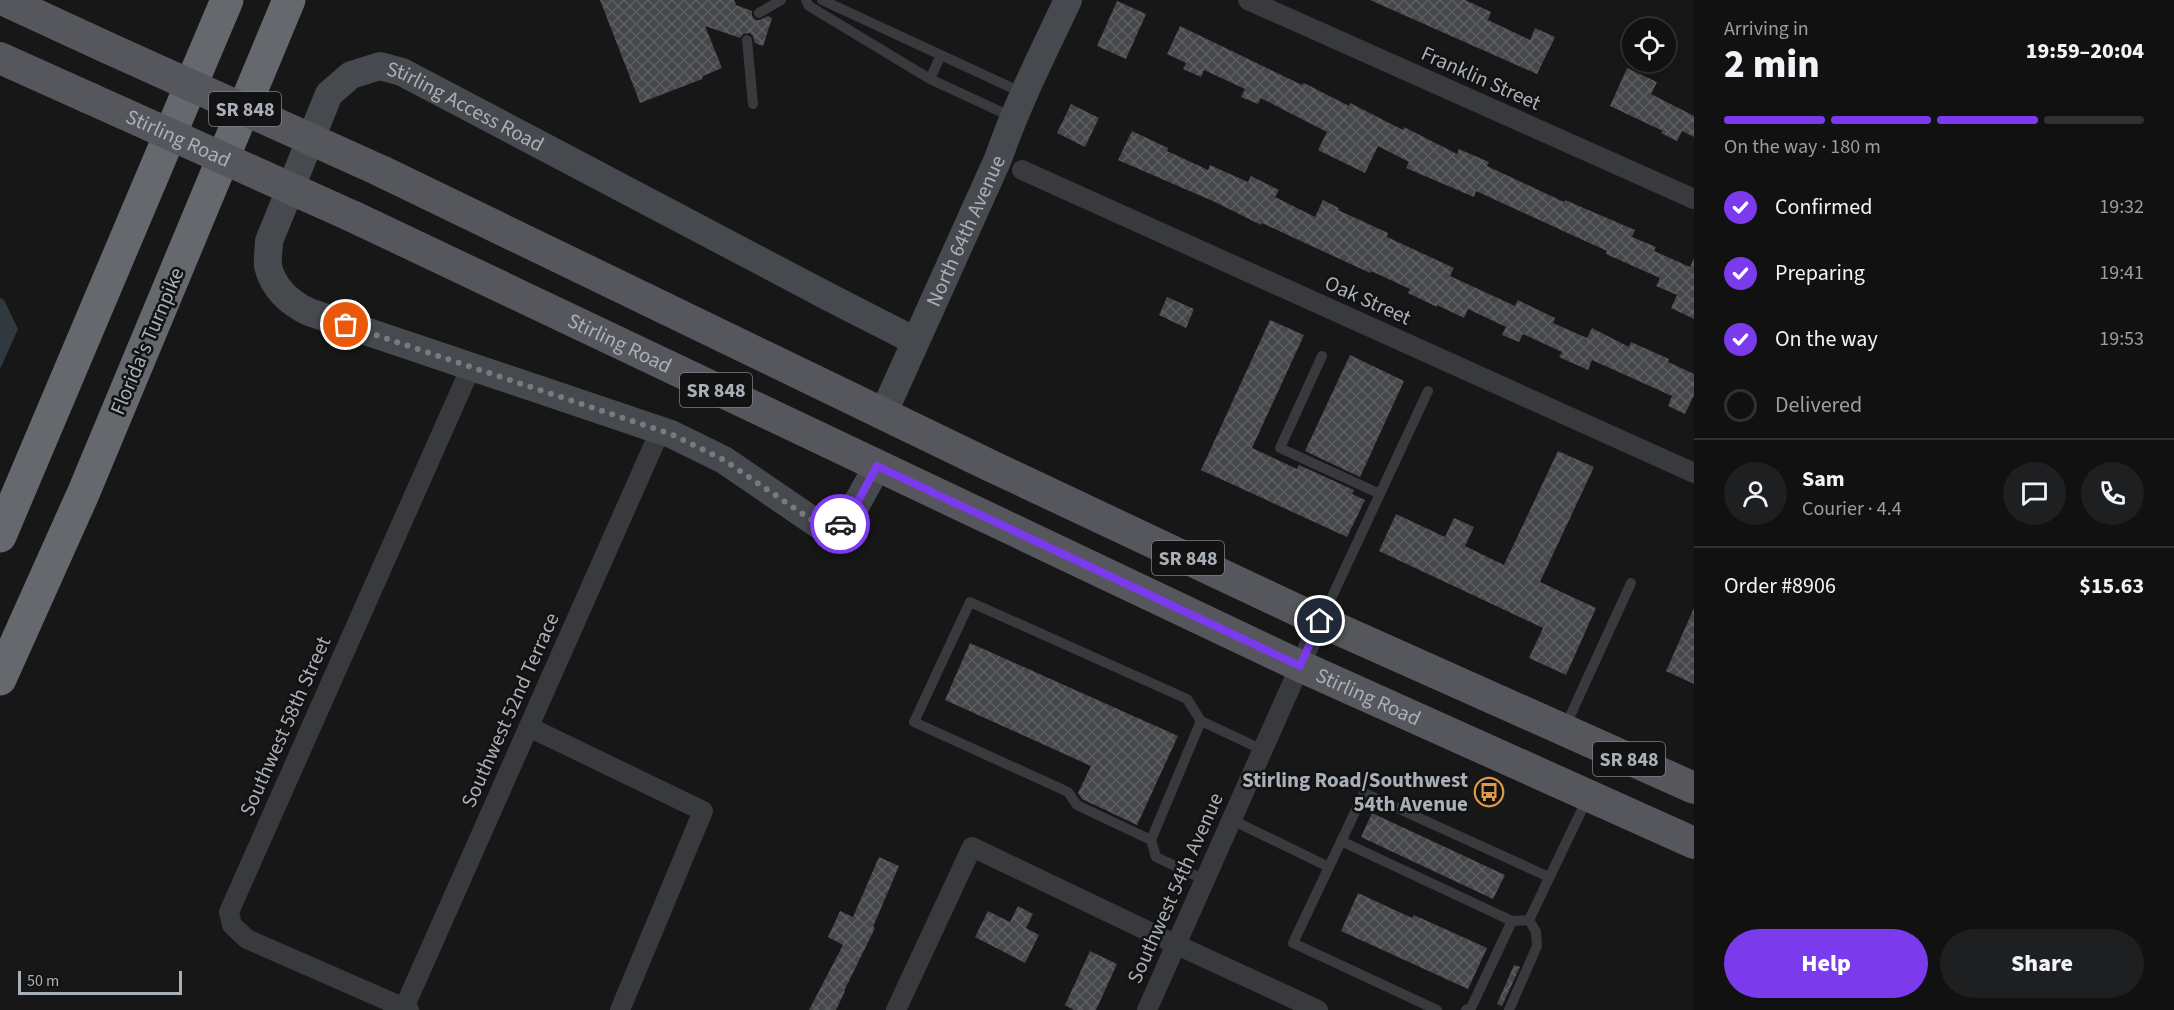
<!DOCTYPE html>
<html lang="en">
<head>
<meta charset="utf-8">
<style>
	body { margin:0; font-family:"Source Sans 3",sans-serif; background:#1e1f20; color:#f1f3f6; height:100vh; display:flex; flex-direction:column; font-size:22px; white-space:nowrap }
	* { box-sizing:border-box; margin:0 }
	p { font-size:20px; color:#9c9d9f }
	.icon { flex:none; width:33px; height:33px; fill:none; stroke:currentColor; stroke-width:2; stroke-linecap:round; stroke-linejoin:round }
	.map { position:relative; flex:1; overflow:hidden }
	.panel { display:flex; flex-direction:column; background:#111112; width:480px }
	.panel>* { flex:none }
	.fabs { position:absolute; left:1622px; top:18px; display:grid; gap:12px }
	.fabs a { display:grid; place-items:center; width:54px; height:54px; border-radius:50%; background:#111112; box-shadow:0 3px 9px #0003,0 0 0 2px #303132; font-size:30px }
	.scale { position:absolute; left:18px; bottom:15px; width:164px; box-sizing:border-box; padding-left:6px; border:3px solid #aab0b7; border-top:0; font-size:16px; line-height:21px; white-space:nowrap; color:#aab0b7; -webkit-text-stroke:4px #121213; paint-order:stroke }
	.pin { position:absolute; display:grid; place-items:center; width:51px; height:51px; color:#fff; margin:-26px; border:3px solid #fff; border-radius:50%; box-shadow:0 2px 6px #0007 }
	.courier { position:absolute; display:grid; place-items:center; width:60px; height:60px; margin:-30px; border:4px solid #7c3aed; border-radius:50%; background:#fff; color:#222; box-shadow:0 2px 8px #0007 }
	.headline em { font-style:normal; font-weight:800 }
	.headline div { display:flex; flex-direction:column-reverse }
	.headline { display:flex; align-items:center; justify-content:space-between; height:102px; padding:0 30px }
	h1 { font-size:39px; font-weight:800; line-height:45px }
	.bar { display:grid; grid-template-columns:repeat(4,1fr); gap:9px 6px; align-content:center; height:72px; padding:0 30px }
	.bar i { height:8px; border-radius:4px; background:#303132 }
	.bar .active { background:#7c3aed }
	.bar p { grid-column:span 4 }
	.line { display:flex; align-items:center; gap:15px; padding:0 30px; border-top:2px solid #303132 }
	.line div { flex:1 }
	.round { display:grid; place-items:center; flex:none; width:63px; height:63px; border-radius:32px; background:#1e1f20 }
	ol { padding:0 30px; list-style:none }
	li { display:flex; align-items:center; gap:18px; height:66px }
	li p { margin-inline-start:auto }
	li .icon { padding:6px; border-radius:50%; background:#7c3aed; color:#fff; stroke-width:4 }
	li:last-child { color:#9c9d9f }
	li i { width:33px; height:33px; border:3px solid #303132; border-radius:50% }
	.primary-button { display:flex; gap:12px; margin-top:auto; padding:12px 30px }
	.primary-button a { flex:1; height:69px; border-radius:36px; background:#7c3aed; color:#fff; font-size:24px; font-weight:800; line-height:69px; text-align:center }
	.primary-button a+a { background:#1e1f20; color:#f1f3f6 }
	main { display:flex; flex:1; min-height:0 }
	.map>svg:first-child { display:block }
</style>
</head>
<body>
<main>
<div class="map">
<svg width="1694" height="1010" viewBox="0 0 1694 1010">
	<defs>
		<pattern id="building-cross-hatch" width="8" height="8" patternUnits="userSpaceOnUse" patternTransform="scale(1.5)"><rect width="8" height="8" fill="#46474b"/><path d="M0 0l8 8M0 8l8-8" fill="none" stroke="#5e5f63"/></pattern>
	</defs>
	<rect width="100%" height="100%" fill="#171718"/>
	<path fill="#30393d" d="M0 298 4 300 18 329 0 369Z"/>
	<path fill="url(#building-cross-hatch)" d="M600 0H734L736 5 752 11V16L756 20H760L768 16 772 18 763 46 755 43 753 36 750 33 743 34 740 38 705 26 722 68 703 76 702 79 640 103Z
		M1370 0H1465L1491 12 1488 20 1530 40 1535 28 1555 37 1537 74Z
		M1117 1 1146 14 1126 59 1097 46Z
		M1180 26 1302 85 1304 83 1349 106 1350 103 1403 130 1404 127 1457 154 1459 149 1489 162 1487 166 1564 202 1565 200 1635 230 1632 237 1656 247 1654 251 1690 267 1694 258V319L1671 308 1677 295 1656 286 1660 278 1606 254 1607 251 1476 191 1474 197 1406 168 1409 162 1378 146 1365 173 1318 150 1327 132 1261 98 1258 104 1241 97 1245 89 1204 70 1201 77 1183 69 1186 63 1167 54Z
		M1627 68 1657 82 1651 94 1694 116V137L1682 131 1677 141 1661 133 1663 131 1610 106Z
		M1071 104 1099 118 1085 147 1057 133Z
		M1132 131 1168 148 1167 151 1208 170 1210 165 1248 182 1251 176 1279 190 1275 197 1315 217 1323 200 1339 208 1338 210 1388 233 1387 237 1454 268 1450 276 1515 306 1518 300 1555 318 1553 323 1587 338 1592 328 1629 347 1631 342 1669 359 1668 362 1694 374V395L1685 414 1668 406 1672 396 1592 360 1588 370 1559 357 1562 352 1523 334 1519 342 1502 335 1506 327 1468 309 1464 318 1437 305V307L1408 293 1410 289 1371 271 1370 273 1262 223 1261 225 1215 202 1118 160Z
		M1167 297 1194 309 1186 328 1159 315Z
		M1270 320 1304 335 1252 448 1297 469 1299 465 1354 490 1352 494 1365 500 1347 537 1201 470Z
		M1350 355 1404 381 1360 477 1305 451Z
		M1558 451 1594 467 1540 582 1596 608 1566 675 1529 658 1543 628 1379 551 1396 514 1445 537 1454 518 1474 527 1465 546 1504 565Z
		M1694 608V684L1666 671Z
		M970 643 1178 736 1137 825 1082 799 1078 793 1091 766 945 700Z
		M1372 813 1505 875 1493 899 1361 837Z
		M879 857 899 866 873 927 875 928 844 991H845L836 1010H809L843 945 828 937 840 911 853 917Z
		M1358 893 1412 918 1414 915 1487 948 1468 989 1341 931Z
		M1018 906 1033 914 1026 928 1039 935 1025 963 975 937 988 911 1010 922Z
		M1090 951 1117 964 1096 1010H1074L1065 1005Z
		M1514 965 1520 967 1502 1006 1497 1004Z"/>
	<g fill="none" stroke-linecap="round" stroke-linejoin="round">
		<path stroke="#383a3d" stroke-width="10" d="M806 0 809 6 930 79 1012 117
			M822 0 1023 93
			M759 13 781 0
			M747 40 753 104
			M930 79 941 55
			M1322 356 1280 448 1380 494
			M1322 618 1428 391
			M1201 721 1151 840 1156 857 1205 880
			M1565 727 1631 583
			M1232 820 1329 867
			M1151 840 1077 805 1068 792 914 722 970 602 1187 699 1201 721 1263 750
			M1341 841 1512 921 1529 920
			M1529 920 1587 799
			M1437 1010 1293 943 1364 793 1549 877
			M1466 1010 1471 1008 1512 921
			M1509 1010 1537 946 1536 932 1529 920"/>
		<path stroke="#383a3d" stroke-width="20" d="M1248 0 1694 199
			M1022 170 1694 473
			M529 727 703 811 620 1010
			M404 1008 660 431
			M409 1010 247 939 232 925 229 912 471 367
			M896 1010 972 847 1177 945 1318 1010
			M1147 1010 1320 621"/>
		<g stroke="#46494d" stroke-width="28">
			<path id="s1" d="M883 414 998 159C1017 104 1043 53 1068 0"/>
			<path id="s2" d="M877 467 852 512 836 527 819 525 724 460 671 434 309 312C290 303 273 288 268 266 267 258 269 248 269 241L329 94 351 75 380 66 402 72 827 296 915 341"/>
		</g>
		<g stroke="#55575c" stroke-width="32">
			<path d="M4 0 108 48"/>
			<path d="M0 58 89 98"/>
			<path d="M381 171 989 465 1320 621 1694 788"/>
			<path id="s3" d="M354 217 1300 666 1694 843"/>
		</g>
		<path stroke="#65686d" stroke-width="33" d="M0 536 227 0
			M0 679 83 494 289 0"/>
		<g stroke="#55575c" stroke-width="32">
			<path d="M108 48 381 171"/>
			<path id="s4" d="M89 98 354 217"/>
		</g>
	</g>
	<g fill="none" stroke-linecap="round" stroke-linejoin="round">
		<path stroke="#777a7f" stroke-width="6" stroke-dasharray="0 10.8" d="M346 325 671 434 724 460 819 525 836 527 840 524"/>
		<path stroke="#7c3aed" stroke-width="8" d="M840 524 852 512 877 466 1300 666 1320 621"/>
	</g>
	<defs>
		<g id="bus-ring" transform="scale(1.5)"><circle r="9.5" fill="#121213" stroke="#de9849" stroke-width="1.5"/><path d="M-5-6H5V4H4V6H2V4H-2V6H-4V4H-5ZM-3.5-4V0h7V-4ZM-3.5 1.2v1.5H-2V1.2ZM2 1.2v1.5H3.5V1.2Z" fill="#de9849"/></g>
	</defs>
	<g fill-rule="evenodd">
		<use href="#bus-ring" x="1489" y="792"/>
	</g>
	<g text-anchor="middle" stroke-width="5" stroke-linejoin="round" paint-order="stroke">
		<g fill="#121213" stroke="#7c8186" stroke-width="1.5">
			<rect x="209" y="92" width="72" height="34" rx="4.5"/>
			<rect x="680" y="373" width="72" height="34" rx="4.5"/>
			<rect x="1152" y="541" width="72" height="34" rx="4.5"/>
			<rect x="1593" y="742" width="72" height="34" rx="4.5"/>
		</g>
		<g font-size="20" font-weight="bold" fill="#aab0b7">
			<text x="245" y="116">SR 848</text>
			<text x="716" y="397">SR 848</text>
			<text x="1188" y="565">SR 848</text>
			<text x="1629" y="766">SR 848</text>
		</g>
		<g font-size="21" fill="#aab0b7" stroke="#121213">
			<text transform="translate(1481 78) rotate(24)" y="7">Franklin Street</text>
			<text dy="7" stroke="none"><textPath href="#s2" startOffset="1048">Stirling Access Road</textPath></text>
			<text dy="7" stroke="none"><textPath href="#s4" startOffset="98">Stirling Road</textPath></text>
			<text dy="7" stroke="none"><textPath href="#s1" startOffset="201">North 64th Avenue</textPath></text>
			<text transform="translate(1368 300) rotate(24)" y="7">Oak Street</text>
			<text transform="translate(147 341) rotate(-67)" y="7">Florida's Turnpike</text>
			<text dy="7" stroke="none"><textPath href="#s3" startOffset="294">Stirling Road</textPath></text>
			<text dy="7" stroke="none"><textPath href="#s3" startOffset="1122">Stirling Road</textPath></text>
			<text transform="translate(510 710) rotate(-66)" y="7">Southwest 52nd Terrace</text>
			<text transform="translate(285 726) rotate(-66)" y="7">Southwest 58th Street</text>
			<text transform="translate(1175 888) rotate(-66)" y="7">Southwest 54th Avenue</text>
		</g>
		<g font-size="21" font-weight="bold" fill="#aab0b7" stroke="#121213" text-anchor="end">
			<text x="1468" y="787">Stirling Road/Southwest<tspan x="1468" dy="24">54th Avenue</tspan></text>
		</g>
	</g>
</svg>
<div class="fabs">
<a><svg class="icon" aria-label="locate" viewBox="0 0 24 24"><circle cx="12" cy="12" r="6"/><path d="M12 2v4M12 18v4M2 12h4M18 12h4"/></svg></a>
</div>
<div class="scale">50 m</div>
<div class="pin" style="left:346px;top:325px;background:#ea580c"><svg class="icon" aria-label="bag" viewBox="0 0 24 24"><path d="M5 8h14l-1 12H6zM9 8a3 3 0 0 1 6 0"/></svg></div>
<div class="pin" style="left:1320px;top:621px;background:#1f2937"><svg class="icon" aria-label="home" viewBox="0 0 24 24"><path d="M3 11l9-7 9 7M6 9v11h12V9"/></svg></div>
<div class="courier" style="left:840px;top:524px"><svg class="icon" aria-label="car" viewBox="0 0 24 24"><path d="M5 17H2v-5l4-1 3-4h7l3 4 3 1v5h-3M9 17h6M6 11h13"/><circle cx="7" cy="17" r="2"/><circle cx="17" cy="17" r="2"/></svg></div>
</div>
<section class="panel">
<div class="headline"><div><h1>2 min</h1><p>Arriving in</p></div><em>19:59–20:04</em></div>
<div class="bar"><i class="active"></i><i class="active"></i><i class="active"></i><i></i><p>On the way · 180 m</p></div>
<ol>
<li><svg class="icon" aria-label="check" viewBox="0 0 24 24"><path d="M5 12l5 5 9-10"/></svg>Confirmed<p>19:32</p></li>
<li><svg class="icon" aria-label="check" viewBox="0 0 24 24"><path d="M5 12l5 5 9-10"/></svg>Preparing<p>19:41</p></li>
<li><svg class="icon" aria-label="check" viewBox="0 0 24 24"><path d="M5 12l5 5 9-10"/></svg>On the way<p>19:53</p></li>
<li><i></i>Delivered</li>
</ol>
<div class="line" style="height:108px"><a class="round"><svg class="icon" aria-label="person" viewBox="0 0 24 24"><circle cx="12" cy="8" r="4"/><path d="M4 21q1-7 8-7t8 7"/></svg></a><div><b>Sam</b><p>Courier · 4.4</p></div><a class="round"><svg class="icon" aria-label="chat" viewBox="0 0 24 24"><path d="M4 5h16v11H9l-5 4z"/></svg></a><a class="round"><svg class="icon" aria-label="phone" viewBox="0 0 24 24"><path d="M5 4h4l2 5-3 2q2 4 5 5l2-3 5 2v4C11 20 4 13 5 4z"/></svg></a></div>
<div class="line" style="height:78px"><div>Order #8906</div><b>$15.63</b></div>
<div class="primary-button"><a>Help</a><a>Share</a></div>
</section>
</main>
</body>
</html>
